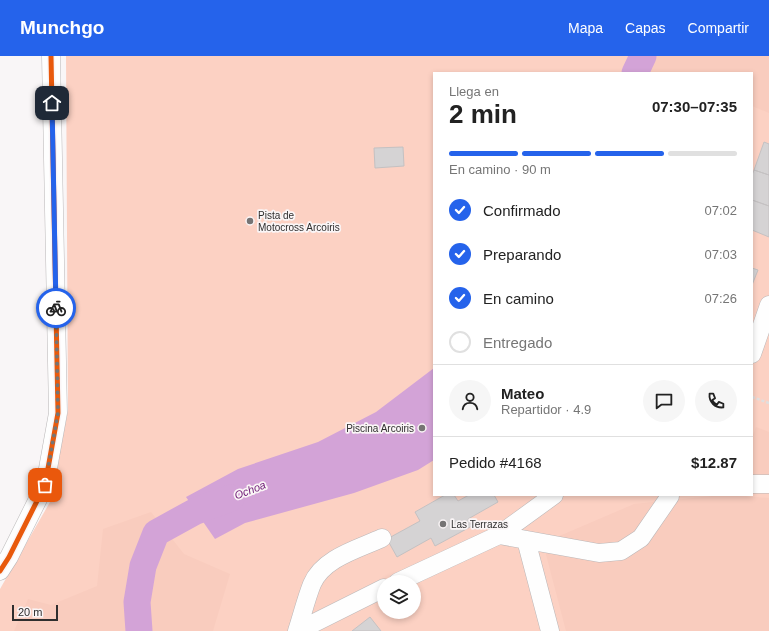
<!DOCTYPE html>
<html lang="es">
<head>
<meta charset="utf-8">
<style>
	body { margin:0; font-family:Helvetica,sans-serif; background:#f6f6f6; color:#222; height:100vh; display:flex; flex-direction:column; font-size:15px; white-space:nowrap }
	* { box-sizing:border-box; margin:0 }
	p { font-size:13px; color:#767676 }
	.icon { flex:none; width:22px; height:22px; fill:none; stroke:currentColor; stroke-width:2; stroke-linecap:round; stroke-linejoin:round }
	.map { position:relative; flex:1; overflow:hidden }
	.panel { position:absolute; left:433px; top:16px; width:320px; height:424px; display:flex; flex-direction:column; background:#fff; border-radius:0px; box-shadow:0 2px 6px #0003 }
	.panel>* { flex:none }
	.fabs { position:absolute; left:377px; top:519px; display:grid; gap:8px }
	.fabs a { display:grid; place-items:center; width:44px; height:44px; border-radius:50%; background:#fff; box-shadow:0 2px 6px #0003; font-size:20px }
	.scale { position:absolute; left:12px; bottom:10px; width:46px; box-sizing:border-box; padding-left:4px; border:2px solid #2f2e2e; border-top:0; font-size:11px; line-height:14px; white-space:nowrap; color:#2f2e2e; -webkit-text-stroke:3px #faf5f6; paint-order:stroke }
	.pin { position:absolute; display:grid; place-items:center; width:34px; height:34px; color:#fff; margin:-17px; border-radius:8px; box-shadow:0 2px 6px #0006 }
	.courier { position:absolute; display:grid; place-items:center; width:40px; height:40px; margin:-20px; border:3px solid #2563eb; border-radius:50%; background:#fff; color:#222; box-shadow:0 1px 5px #0007 }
	.summary em { font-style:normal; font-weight:700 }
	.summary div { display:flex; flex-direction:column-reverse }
	.summary { display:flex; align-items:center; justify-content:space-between; height:68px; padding:0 16px }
	h1 { font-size:26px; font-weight:700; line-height:30px }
	.bar { display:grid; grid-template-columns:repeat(4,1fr); gap:6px 4px; align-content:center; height:48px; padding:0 16px }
	.bar i { height:5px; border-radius:3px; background:#e0e0e0 }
	.bar .active { background:#2563eb }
	.bar p { grid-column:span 4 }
	.line { display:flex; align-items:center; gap:10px; padding:0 16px; border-top:1px solid #e0e0e0 }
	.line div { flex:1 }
	.round { display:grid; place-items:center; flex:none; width:42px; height:42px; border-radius:21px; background:#f6f6f6 }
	ol { padding:0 16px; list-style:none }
	li { display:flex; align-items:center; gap:12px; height:44px }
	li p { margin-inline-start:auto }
	li .icon { padding:4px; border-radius:50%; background:#2563eb; color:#fff; stroke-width:4 }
	li:last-child { color:#767676 }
	li i { width:22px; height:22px; border:2px solid #e0e0e0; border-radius:50% }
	header { display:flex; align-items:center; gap:24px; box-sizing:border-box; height:56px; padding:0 20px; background:#2563eb; color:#fff }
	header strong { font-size:19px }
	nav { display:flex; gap:22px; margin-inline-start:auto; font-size:14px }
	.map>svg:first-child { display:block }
</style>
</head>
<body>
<header>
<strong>Munchgo</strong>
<nav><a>Mapa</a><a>Capas</a><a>Compartir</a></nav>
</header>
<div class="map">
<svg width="769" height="575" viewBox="0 0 769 575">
	<rect width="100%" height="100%" fill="#f9f6f7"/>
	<path fill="#fcd1c3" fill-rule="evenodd" d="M66 0H769V575H0V533L50 446 68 354ZM434 17H752V439H434ZM384 526H414V556H384Z"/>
	<path fill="#f9ccbe" d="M645 0H769V57L752 50V17H643Z
		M756 371 769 376V423H752V381Z
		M722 439 769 442V575H566L543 487 634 448Z
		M151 456 184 498 230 518 213 575H14L28 543 51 549 97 530 103 473Z"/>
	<path fill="#d3a3d7" d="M434 312V404L418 414 354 437 245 467 215 483 186 441 238 413 318 386 376 356Z"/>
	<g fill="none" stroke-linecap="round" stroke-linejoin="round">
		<path stroke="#d3a3d7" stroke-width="27" d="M635 17 643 0
			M139 575 137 546 143 510 156 477 196 455 231 442"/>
	</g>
	<path fill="#d5d3d4" stroke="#c4c1c2" d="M764 86 769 88V119L754 114Z
		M403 91 404 110 375 112 374 92Z
		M754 114 769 119V150L752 144V119Z
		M752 144 769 150V181L752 174Z
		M752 212 758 214 752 229Z
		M445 439H454L458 445 469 439H494L498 446 468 463 472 470 435 490 431 482 397 501 387 483 420 465 415 456Z
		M370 561 381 575H352Z"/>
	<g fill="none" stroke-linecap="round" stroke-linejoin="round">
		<g stroke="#bab7b8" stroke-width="19">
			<path id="minor" d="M752 298 769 249
				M752 428H769
				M554 439 499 479 599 497 621 495 641 482 670 440
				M526 484 550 575
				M0 515 9 501 45 429 58 357 51 0
				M398 526 499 479
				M297 575C302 560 306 543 312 528 323 502 358 493 382 482
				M298 575 384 532"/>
		</g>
		<path stroke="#e0dfdf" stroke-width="2.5" stroke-dasharray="3 2" stroke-linecap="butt" d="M752 341 769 347"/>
		<use href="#minor" stroke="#fefefe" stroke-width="18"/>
		<g stroke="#faf5f6" stroke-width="8">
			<path id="cycleway" d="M0 515 9 501 45 429 58 357 51 0"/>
		</g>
		<use href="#cycleway" stroke="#e8590c" stroke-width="5"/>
	</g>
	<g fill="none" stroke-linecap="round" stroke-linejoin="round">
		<path stroke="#767474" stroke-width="4" stroke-dasharray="0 7.2" d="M45 429 58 357 56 252"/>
		<path stroke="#2563eb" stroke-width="5" d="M52 47 56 252"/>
	</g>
	<g fill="#767474" stroke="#faf5f6" stroke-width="1.5">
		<circle cx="250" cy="165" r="4"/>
		<circle cx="422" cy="372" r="4"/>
		<circle cx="443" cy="468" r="4"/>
	</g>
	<g text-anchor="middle" stroke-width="3.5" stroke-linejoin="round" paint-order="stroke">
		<g font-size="10" fill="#2f2e2e" stroke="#faf5f6" text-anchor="start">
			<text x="258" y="163">Pista de<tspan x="258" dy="12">Motocross Arcoiris</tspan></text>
			<text x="414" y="376" text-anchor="end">Piscina Arcoiris</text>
			<text x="451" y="472">Las Terrazas</text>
		</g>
		<g font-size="11" font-style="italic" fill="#73227b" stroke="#faf5f6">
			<text transform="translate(250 434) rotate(-21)" y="4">Ochoa</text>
		</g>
	</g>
</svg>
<div class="fabs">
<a><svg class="icon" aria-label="layers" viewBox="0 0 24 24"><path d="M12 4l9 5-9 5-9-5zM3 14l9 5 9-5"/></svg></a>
</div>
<div class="scale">20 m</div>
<div class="pin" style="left:45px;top:429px;background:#ea580c"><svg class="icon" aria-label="bag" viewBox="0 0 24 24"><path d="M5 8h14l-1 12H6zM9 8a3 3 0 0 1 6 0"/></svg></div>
<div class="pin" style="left:52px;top:47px;background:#1f2937"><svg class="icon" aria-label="home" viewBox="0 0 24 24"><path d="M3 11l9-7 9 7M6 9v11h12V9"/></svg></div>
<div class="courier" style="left:56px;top:252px"><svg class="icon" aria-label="bike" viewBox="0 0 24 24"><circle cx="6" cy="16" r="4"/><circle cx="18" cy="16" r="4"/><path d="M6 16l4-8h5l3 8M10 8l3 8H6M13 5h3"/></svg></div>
<section class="panel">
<div class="summary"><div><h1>2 min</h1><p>Llega en</p></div><em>07:30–07:35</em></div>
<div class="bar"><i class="active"></i><i class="active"></i><i class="active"></i><i></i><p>En camino · 90 m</p></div>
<ol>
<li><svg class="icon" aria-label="check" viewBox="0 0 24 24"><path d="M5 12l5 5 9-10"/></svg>Confirmado<p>07:02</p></li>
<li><svg class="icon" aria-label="check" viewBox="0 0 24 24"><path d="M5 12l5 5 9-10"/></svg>Preparando<p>07:03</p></li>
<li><svg class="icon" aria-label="check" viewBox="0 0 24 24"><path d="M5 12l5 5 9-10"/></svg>En camino<p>07:26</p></li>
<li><i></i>Entregado</li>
</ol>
<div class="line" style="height:72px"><a class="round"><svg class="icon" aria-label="person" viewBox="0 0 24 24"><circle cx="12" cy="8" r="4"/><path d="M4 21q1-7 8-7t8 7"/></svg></a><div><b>Mateo</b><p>Repartidor · 4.9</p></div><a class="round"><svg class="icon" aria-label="chat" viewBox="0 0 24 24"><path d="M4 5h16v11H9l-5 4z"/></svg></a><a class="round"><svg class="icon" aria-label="phone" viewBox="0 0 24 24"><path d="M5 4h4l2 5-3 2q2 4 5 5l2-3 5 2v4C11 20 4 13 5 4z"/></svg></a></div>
<div class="line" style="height:52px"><div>Pedido #4168</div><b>$12.87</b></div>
</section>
</div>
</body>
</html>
